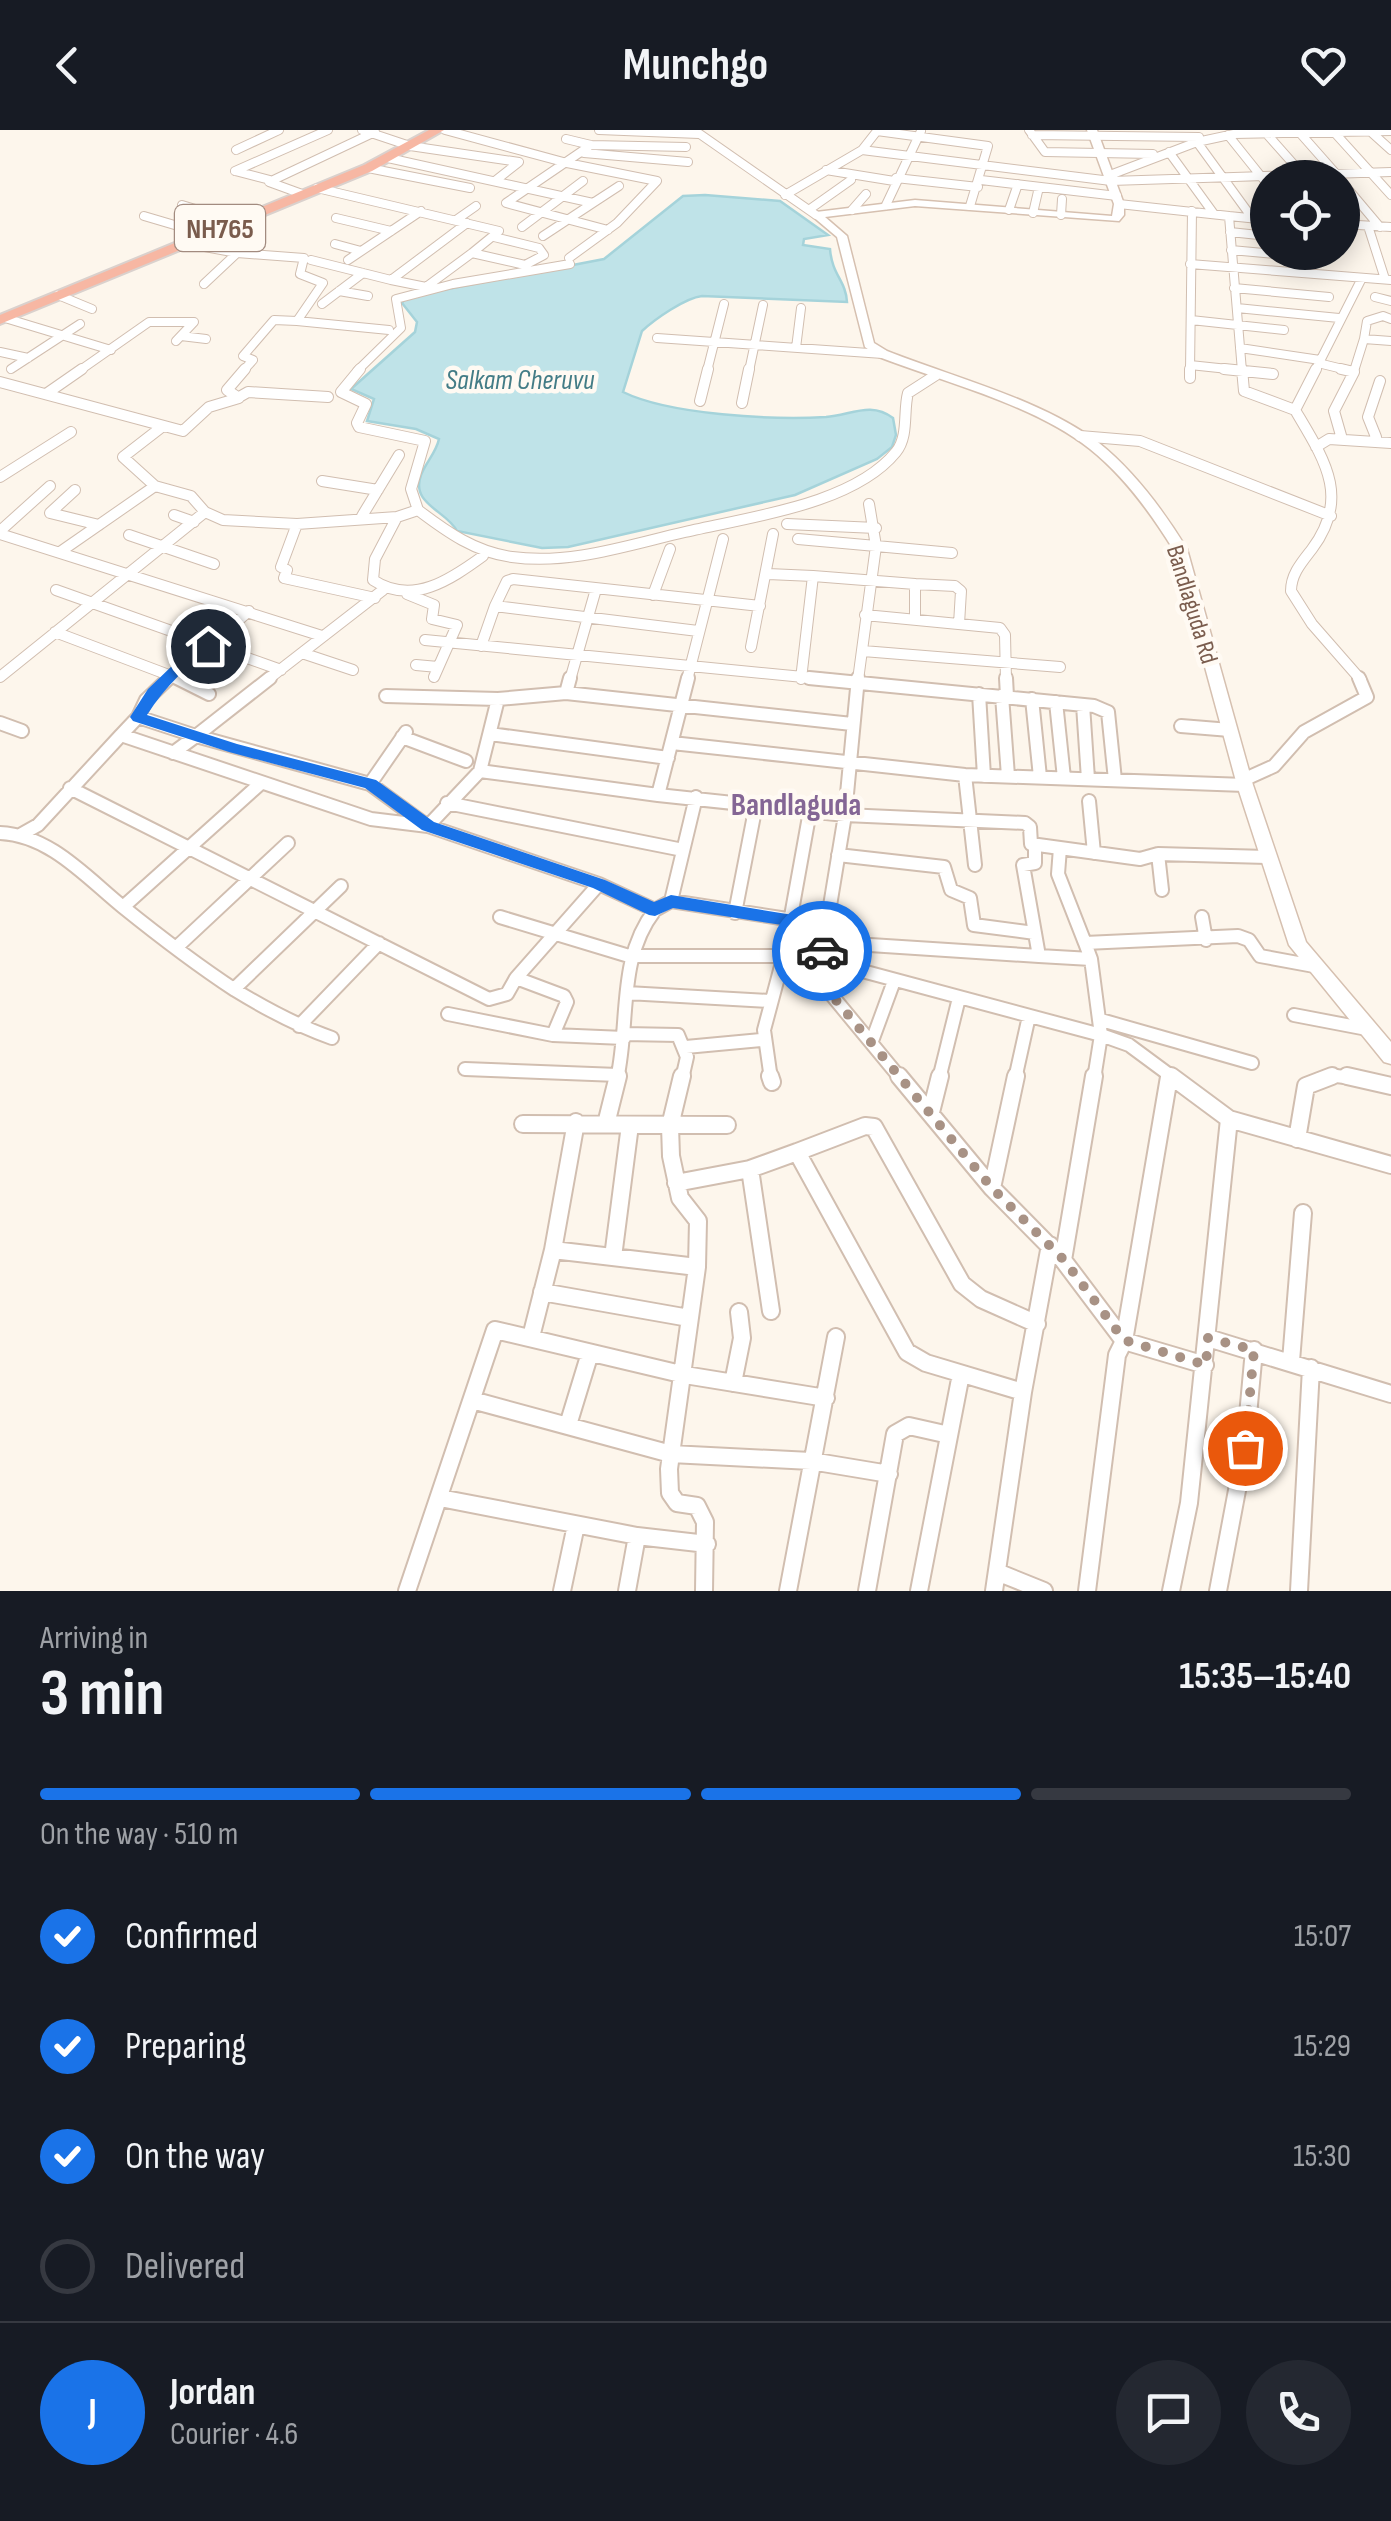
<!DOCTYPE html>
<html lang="en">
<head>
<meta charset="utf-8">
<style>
	body { margin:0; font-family:"Sofia Sans Condensed",sans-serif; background:#242831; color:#f1f3f6; height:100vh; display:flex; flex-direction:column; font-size:38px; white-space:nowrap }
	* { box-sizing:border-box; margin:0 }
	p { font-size:32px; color:#9ea1a6 }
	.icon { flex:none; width:55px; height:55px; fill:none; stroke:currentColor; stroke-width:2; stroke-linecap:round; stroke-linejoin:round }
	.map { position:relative; height:1461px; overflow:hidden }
	.drawer { display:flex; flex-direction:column; background:#171b24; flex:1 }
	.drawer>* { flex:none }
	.fabs { position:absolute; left:1250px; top:30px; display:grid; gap:20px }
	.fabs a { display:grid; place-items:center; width:110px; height:110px; border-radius:50%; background:#171b24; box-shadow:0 5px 25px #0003; font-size:50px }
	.pin { position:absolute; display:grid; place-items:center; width:85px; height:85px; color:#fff; margin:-42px; border:5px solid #fff; border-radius:50%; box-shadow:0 2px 10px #0007 }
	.courier { position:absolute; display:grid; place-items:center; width:100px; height:100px; margin:-50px; border:8px solid #1a73e8; border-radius:50%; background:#fff; color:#222; box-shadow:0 2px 12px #0007 }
	.overview em { font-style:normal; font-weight:700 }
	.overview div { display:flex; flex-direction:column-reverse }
	.overview { display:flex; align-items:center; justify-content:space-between; height:170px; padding:0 40px }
	h1 { font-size:65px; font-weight:700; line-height:75px }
	.bar { display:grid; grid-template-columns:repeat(4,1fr); gap:15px 10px; align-content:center; height:120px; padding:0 40px }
	.bar i { height:12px; border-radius:8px; background:#363941 }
	.bar .on { background:#1a73e8 }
	.bar p { grid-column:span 4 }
	.line { display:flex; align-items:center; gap:25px; padding:0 40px; border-top:2px solid #363941 }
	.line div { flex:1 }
	.round { display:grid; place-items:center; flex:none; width:105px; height:105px; border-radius:52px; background:#242831 }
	ol { padding:0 40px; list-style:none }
	li { display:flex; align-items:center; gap:30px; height:110px }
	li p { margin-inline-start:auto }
	li .icon { padding:10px; border-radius:50%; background:#1a73e8; color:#fff; stroke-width:4 }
	li:last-child { color:#9ea1a6 }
	li i { width:55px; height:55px; border:5px solid #363941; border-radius:50% }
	header { display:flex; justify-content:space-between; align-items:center; height:130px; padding:0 40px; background:#171b24; font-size:45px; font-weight:700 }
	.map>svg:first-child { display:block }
</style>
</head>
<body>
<header><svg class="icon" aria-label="back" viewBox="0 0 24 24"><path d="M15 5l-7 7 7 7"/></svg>Munchgo<svg class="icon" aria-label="heart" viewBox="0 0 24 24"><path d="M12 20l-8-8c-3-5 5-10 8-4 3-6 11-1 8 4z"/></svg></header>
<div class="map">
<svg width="1391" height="1461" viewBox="0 0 1391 1461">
	<rect width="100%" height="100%" fill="#fdf6ec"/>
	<path fill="#bfe3e8" stroke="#a5d3da" stroke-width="2.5" d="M705 65 780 71 828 105 804 109 803 115 830 119C832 145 846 151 847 172L702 166C685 168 655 189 642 201L623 262C670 285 773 290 826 287 851 285 871 271 893 288L896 305 892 317 877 329 795 365 568 417 542 418 457 401C447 381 410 374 421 345 426 332 436 323 439 309L416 299 367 291 374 269 351 259 415 202 417 192 402 173 406 167 604 129 683 66Z"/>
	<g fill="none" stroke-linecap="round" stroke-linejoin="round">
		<g stroke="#d1beb0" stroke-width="10">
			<path id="street-far3" d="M362 0 410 16 519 32 495 51
				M445 0 567 33 657 51 617 93 569 128
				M599 0 699 4
				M694 0 816 85
				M1029 0 1045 22 1153 24
				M1265 2 1305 47
				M1334 2 1391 65
				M1371 2 1391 20
				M1300 3 1338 46
				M1032 5 1199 7
				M1228 5 1268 55
				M566 9 591 15 686 17
				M1197 12 1253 89
				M591 15 506 73 608 100
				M236 20 279 0
				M862 20 1111 51 1391 42
				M1169 22 1214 84
				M584 23 688 32
				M388 28 593 73 543 106
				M368 38 470 58
				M826 40 894 51
				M235 41 328 0
				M235 41 270 50
				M1110 45 1197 12 1234 4 1391 1
				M896 48 978 57
				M981 50 1117 66
				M1342 52 1380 97
				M317 58 499 101 472 123 525 135 544 125 539 118 494 107
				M302 64 269 52 375 2
				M785 65 862 20 877 1 988 16 970 76
				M593 73 619 56
				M1119 74 1229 86 1242 241
				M182 75 235 91
				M886 75 921 1
				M810 79 851 50
				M852 80 866 64
				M1009 80 1018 54
				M1033 83 1039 57
				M1061 85 1062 69
				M144 86 205 104
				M1229 86 1268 90
				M336 88 391 101
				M456 90 476 76
				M467 93 391 150 426 157 472 123
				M1342 94 1391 97
				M1368 96 1385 149
				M522 97 583 51
				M1230 102 1268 106
				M183 113 237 123 304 128 300 144 323 153 297 191 274 190 243 226 253 230 243 241
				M335 114 361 121
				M1231 120 1317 128
				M311 130 391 150
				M348 130 421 81
				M1190 134 1391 150
				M204 154 237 123
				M1234 158 1329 167
				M339 161 368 166
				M58 165 92 179
				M1375 167 1391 171
				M322 174 363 143
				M1237 178 1339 188
				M5 188 111 220
				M1191 190 1284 200
				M297 191 389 200
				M181 206 206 209
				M657 208 883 224
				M1364 209 1367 191 1383 186 1391 189
				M796 218 801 178
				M1240 218 1320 230
				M0 222 28 228
				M1318 233 1351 241
				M1190 235 1247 241
				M11 239 80 194
				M79 241 149 192H194L176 211
				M357 241 401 198 396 169 453 154 570 134
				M707 241 724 174
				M749 241 763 175
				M1190 241 1192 81
				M1315 241 1362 148
				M1354 241 1364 209 1391 211"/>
		</g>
		<g stroke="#d1beb0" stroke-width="12">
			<path id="street-far2" d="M360 239 341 262 366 274 357 293 359 297 425 311 411 359 418 380 397 387
				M1224 239 1273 244
				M1242 239 1244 261 1295 280
				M1316 239 1295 280C1324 329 1351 367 1312 419 1302 432 1291 444 1291 461L1312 494 1361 550
				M1341 239 1354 242 1334 281 1342 309
				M1190 248V239
				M0 252 183 301 209 277 239 268 227 260 245 239
				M46 264 82 239
				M241 266 248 262 328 267
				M700 271 708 239
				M742 273 749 239
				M163 296 123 327 155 356 191 366 205 382 223 390 297 394 281 437 287 440 284 448 375 468
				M1080 306 1140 311 1331 386
				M1376 307 1368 287 1380 251
				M1316 317 1329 309 1391 313
				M0 347 71 302
				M322 351 378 360
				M75 360 50 383 99 395
				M869 374 876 416 952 423
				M418 380C447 402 475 422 512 427 571 435 628 415 685 402 748 387 853 375 896 322 909 306 903 281 908 263L936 245
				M174 385 194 392
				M362 386 399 325
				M297 394 397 387 375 429 373 450C412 476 450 450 483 426
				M787 394 876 398
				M0 401 50 356
				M0 404 322 506
				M129 405 214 434
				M798 409 876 416 858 550
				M60 422 155 356
				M768 444 813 446
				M56 460 281 540
				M407 464 434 475 432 489 457 495 434 547
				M653 465 670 419
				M865 485 1000 498 1005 505 1006 550
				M915 489V454L955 456 961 461 959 494
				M698 501 495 476 507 451 513 449 760 476
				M55 502 182 550
				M425 510 834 550
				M481 516 495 476
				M208 517 249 481
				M751 517 773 404
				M863 521 1060 537
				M302 523 353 540
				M416 535 438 537
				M0 547 205 382
				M801 549 813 446 915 454
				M166 550 203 514
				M267 550 383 460
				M570 550 596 459
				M687 550 723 409"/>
		</g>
		<g stroke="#d1beb0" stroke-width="16">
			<path id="street-far1" d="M177 548 209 564
				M688 548 658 665 845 685 1025 693 1030 697 1031 714 1140 729 1158 724 1162 760
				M809 548 1094 576 1108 582 1115 650
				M858 548 845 685 824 812 825 857 901 949
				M1006 548 1007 566
				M566 563 570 548
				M979 564 984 646
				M386 566 498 569 566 563 852 594
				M1002 566 1008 646
				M498 569 480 641 428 696 599 754 655 780 671 771 787 789 825 823
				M1032 569 1040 647
				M1056 572 1064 648
				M1083 575 1088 649
				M138 587 146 570 169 548
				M0 593 22 601
				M1181 596 1230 600
				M490 604 668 628
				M121 605 138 587 196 606 270 548
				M402 607 466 631
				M672 613 965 645 1245 655
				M173 623 196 606 370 654 426 695
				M480 641 658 665
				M965 645 975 735
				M1243 650 1274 636 1304 602 1367 567 1359 548
				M370 654 406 602
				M70 658 489 869 507 864 516 848
				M1089 671 1094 723
				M447 673 683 720
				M0 703C50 705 86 747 123 777 159 806 197 835 235 860 266 879 298 896 332 908
				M22 704 38 695 121 605 371 689 428 696
				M1035 715V733L1023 735 1039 826 1091 829 1085 813 1238 806 1249 810 1260 826 1314 836
				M1060 718 1058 744 1085 813
				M1158 724 1267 727
				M838 725 944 737 951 760 970 768 974 795 1035 803
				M599 754 516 848 564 866 567 872 553 905 624 908
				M671 771 696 667
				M123 777 261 653
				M735 783 756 675
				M500 787 629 826H784
				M1202 787 1206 810
				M824 812 1039 826
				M179 815 288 713
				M1091 829 1101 905 1129 915 1175 949
				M825 831 1101 905 1094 949
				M234 859 341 756
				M627 863 770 871
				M448 884 553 905
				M1294 885 1367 899
				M1101 890 1252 933
				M299 896 379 813
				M624 904 678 905 687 927 682 949
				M872 911 894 851
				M686 917 761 910
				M465 939 618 945
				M617 949C630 891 617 829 655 780
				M771 949 764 900 784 825 810 681
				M939 949 959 868
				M1015 949 1029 886
				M1320 949 1336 946 1362 949"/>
		</g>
		<g stroke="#d1beb0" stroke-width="20">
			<path id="street" d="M682 946 670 996 671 1026 680 1068 698 1091 697 1137
				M770 946 772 952
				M899 946 992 1058 1063 1130 1124 1211 1205 1235
				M1171 946 1229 989 1391 1035
				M1347 946 1391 956
				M931 982 940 946
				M523 994 727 995
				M606 994 618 946
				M1297 1009 1306 956 1332 946
				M676 1053 750 1039
				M992 1058 1016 946
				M553 1120 697 1137 669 1339 670 1363 677 1373 697 1376 705 1392 704 1461
				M613 1127 630 995
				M1063 1130 1094 946
				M542 1162 689 1188
				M771 1181 750 1039 797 1022
				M531 1207 553 1120 576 992
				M1208 1208 1391 1264
				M1291 1231 1303 1083
				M733 1253 742 1208 739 1182
				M1023 1262 926 1233 907 1222 797 1022 865 996 874 997 962 1154 981 1169 1037 1194
				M472 1270 671 1324 811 1331 889 1344
				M568 1295 590 1223
				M440 1368 637 1406 627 1461
				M637 1406 707 1414
				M997 1442 1044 1461
				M407 1461 495 1200 685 1245 826 1268
				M562 1461 576 1395
				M788 1461 836 1207
				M867 1461 895 1304 909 1296 949 1305
				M919 1461 961 1244
				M994 1461 1023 1262 1050 1115
				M1087 1461 1117 1225 1124 1211 1169 947
				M1171 1461 1189 1373 1229 989
				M1218 1461 1245 1318 1254 1220
				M1299 1461 1311 1238"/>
		</g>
		<g stroke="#d6c0b0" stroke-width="3">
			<path id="secondary" d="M1087 0H1097L1124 74V85L1119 91 915 76 825 87 847 106 874 213 887 221C955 248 1041 269 1099 313 1135 342 1163 380 1187 419L1253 655 1306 812 1391 912V934L1384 932 1289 815 1237 655 1173 419C1150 382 1124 346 1090 319 1033 274 946 253 879 227L865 217 837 107 811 85 816 82 915 70 1112 86 1114 74Z"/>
		</g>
		<g stroke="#dad1cd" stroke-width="4">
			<path id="highway" d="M429 0H444L372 41 0 194V185L364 35Z"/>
		</g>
		<use href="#street-far3" stroke="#fff" stroke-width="8"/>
		<use href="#street-far2" stroke="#fff" stroke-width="10"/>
		<use href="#street-far1" stroke="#fff" stroke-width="12"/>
		<use href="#street" stroke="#fff" stroke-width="16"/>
		<use href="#secondary" fill="#fff" fill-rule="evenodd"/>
		<use href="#highway" fill="#f7b7a3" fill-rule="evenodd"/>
	</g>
	<path fill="#1a73e8" d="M198 511H208L215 516C190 533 165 556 147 585L237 614 376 650 434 692 605 750 654 772 671 765 793 785 831 821 828 826H816L782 795 673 778 655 786 649 785 593 758 422 700 365 658 229 622 133 591 130 587 148 559Z"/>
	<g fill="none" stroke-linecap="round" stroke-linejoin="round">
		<path stroke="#a89285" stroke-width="10" stroke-dasharray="0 18" d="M822 821 825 857 992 1058 1064 1130 1124 1210 1206 1235 1208 1208 1254 1220 1245 1318"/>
	</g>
	<g text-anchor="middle" stroke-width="9" stroke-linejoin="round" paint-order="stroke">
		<g font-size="25" fill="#7a5c4d" stroke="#fffaf3">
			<text transform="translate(1193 474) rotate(73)" y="9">Bandlaguda Rd</text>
		</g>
		<rect fill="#fffaf3" stroke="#a28b7f" stroke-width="2.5" x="175" y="75" width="90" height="46" rx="8"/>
		<g font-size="28" font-weight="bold" fill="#7a5c4d">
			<text x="220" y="108">NH765</text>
		</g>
		<g font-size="28" font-style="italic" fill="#437c86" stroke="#fffaf3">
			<text x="520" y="259">Salkam Cheruvu</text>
		</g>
		<g font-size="32" font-weight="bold" fill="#846695" stroke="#fffaf3">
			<text x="796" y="685">Bandlaguda</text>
		</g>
	</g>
</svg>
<div class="fabs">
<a><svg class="icon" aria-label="locate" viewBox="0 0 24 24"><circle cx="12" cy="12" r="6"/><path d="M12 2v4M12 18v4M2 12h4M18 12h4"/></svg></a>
</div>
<div class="pin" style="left:1245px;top:1318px;background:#ea580c"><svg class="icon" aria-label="bag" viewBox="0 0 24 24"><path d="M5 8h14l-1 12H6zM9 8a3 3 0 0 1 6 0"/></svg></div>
<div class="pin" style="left:208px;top:516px;background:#1f2937"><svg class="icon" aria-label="home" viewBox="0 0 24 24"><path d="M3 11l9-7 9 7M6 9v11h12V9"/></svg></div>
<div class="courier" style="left:822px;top:821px"><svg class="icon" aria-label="car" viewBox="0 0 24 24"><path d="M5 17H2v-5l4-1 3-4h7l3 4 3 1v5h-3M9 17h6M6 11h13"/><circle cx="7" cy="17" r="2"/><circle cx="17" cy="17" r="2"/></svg></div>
</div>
<section class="drawer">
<div class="overview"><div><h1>3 min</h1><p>Arriving in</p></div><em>15:35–15:40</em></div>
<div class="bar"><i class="on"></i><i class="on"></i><i class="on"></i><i></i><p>On the way · 510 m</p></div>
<ol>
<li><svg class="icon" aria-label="check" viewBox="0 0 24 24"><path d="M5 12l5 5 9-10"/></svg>Confirmed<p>15:07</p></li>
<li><svg class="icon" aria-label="check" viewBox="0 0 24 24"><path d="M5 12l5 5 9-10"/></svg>Preparing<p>15:29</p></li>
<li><svg class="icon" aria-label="check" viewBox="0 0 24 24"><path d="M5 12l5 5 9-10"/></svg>On the way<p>15:30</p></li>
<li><i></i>Delivered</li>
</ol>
<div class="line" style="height:180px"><b class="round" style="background:#1a73e8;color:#fff">J</b><div><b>Jordan</b><p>Courier · 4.6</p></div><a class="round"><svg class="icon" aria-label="chat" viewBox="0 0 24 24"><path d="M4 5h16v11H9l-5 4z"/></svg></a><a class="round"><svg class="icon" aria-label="phone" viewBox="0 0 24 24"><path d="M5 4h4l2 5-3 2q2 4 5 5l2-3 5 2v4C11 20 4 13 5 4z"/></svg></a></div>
</section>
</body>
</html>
